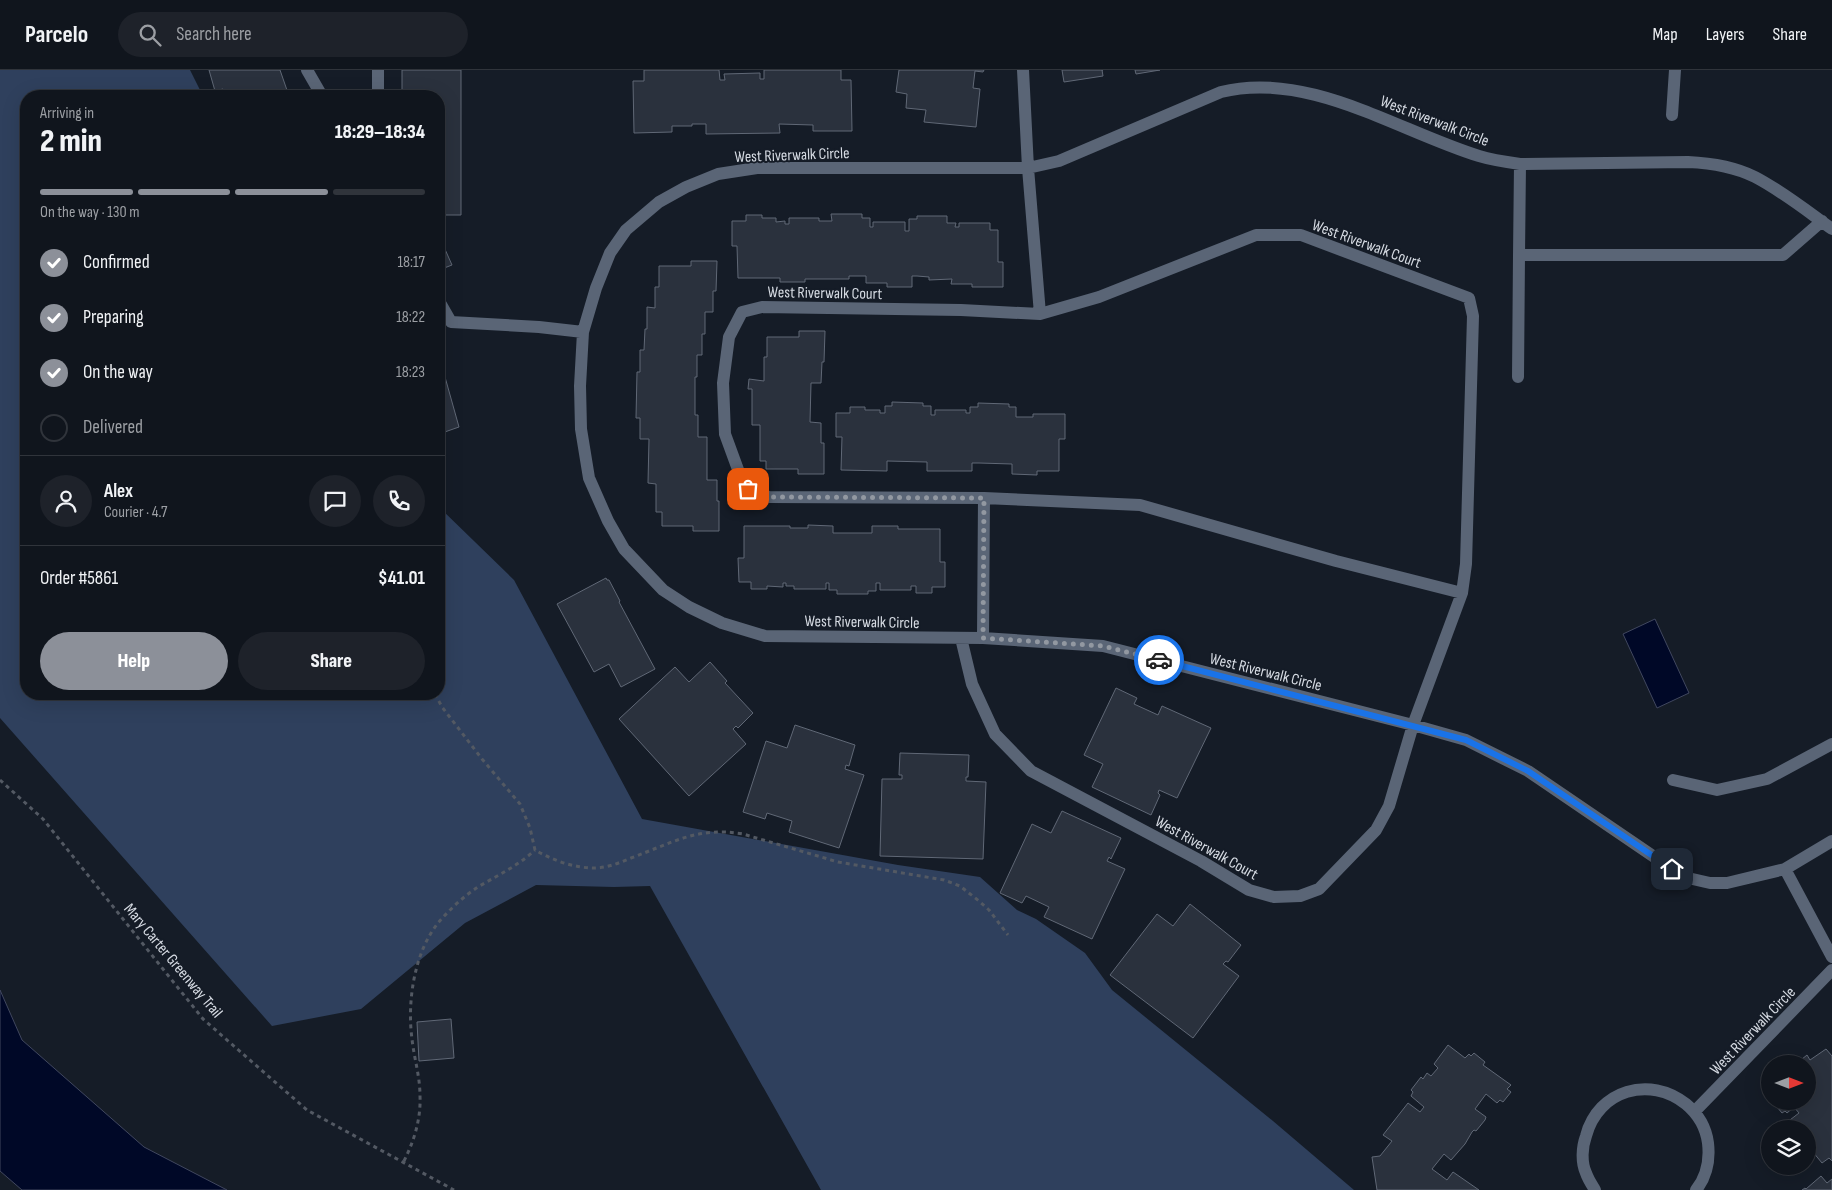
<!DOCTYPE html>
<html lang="en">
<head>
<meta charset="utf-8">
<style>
	body { margin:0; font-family:"Sofia Sans Condensed",sans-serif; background:#1e222a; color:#f1f3f6; height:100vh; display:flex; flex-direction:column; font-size:19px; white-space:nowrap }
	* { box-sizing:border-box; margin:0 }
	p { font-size:16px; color:#9c9fa4 }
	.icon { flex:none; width:28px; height:28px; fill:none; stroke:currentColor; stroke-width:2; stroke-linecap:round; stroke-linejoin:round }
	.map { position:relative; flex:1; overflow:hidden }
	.panel { position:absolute; left:20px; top:20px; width:425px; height:610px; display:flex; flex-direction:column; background:#10151d; border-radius:20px; box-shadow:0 5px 20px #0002,0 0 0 1px #30343b }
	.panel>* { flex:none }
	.needle { width:32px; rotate:90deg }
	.fabs { position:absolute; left:1761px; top:985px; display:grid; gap:10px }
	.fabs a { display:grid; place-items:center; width:55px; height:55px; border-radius:50%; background:#10151d; box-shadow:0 5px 20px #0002,0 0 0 1px #30343b; font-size:25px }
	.pin { position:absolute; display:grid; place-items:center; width:42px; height:42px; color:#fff; margin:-21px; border-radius:10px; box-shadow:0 2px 8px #0006 }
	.courier { position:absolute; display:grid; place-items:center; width:50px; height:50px; margin:-25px; border:4px solid #1a73e8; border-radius:50%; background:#fff; color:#222; box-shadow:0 1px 6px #0007 }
	.head em { font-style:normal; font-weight:800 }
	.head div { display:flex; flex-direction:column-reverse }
	.head { display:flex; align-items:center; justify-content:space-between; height:85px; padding:0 20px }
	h1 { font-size:32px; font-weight:800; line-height:38px }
	.bar { display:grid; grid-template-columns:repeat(4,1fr); gap:8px 5px; align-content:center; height:60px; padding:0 20px }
	.bar i { height:6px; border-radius:4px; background:#30343b }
	.bar .on { background:#8c9099 }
	.bar p { grid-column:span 4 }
	.line { display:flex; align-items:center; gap:12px; padding:0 20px; border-top:1px solid #30343b }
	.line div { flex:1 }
	.round { display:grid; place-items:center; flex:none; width:52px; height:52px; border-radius:26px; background:#1e222a }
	ol { padding:0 20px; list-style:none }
	li { display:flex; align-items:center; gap:15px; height:55px }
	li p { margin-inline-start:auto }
	li .icon { padding:5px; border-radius:50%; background:#8c9099; color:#fff; stroke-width:4 }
	li:last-child { color:#9c9fa4 }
	li i { width:28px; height:28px; border:2px solid #30343b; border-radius:50% }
	.button { display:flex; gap:10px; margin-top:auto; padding:10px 20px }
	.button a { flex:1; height:58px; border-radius:30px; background:#8c9099; color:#fff; font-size:20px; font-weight:800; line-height:58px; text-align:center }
	.button a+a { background:#1e222a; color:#f1f3f6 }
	header { display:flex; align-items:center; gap:30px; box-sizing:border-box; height:70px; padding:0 25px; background:#10151d; border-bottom:1px solid #30343b }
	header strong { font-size:24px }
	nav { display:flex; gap:28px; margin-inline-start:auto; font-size:18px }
	.search { width:350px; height:45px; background:#1e222a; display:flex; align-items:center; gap:12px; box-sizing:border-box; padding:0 18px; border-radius:28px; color:#9c9fa4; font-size:19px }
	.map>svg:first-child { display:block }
</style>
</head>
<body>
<header>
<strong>Parcelo</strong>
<div class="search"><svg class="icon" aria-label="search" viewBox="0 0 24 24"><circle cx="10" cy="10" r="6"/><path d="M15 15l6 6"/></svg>Search here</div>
<nav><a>Map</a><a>Layers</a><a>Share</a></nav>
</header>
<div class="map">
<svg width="1832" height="1120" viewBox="0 0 1832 1120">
	<rect width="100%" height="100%" fill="#151c27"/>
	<path fill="#2f405d" d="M0 0H190L203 26H26V624H439V437L514 510 642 749 898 795 980 807 1017 840 1036 849 1085 883 1112 920 1273 1051 1354 1120H821L650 816 614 817 536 815 465 853 361 939 272 956 0 648Z"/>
	<path fill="#000827" stroke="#40475f" d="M1655 549 1689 623 1657 638 1623 564Z
		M0 920 22 970 144 1077 227 1120H22L0 1101Z"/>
	<path fill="#2a313d" stroke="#606876" d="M209 0H280L289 26H225L223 19 215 21Z
		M402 0H461V145H439V26H402Z
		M644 0H719L720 10H725L724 4 760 3V9H764V0H841V10H851L852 61H813V55L779 54 780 63 706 64V54H692V56H672V62L634 63 633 11H644Z
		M899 0H984L983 2 975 1 973 18 980 19 976 57 924 52 926 40 906 38 907 24 896 22Z
		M1062 0H1103H1102L1103 6 1064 12Z
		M1135 0H1160L1136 4Z
		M831 144H862V148H870V157H873V152H905V161H909V149H917V146H947V153H956L955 157H959V153H990V160H998V192H1003V217H972V214H951L952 209 929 210V207L917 206H912V217H887V213H866V206H849V209H805V212H780V208H738L737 176H732V151H746V145H762V148H776V152L785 151V154H789V148H819V151H832Z
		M440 168 452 195 439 200V169Z
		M691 191H717L716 221H713V242H705V264H702V285H697V307H695V345H698V367H707V410H717V431H719V461H693V456H662V442H656V414L648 413 649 369H640V348H636L637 302H640V280H644L645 259H647V237L655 238V217H659V196H691Z
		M799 261H825L824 292H822L821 313H811L810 352 821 353V373H824V404H798V399H766V391H760V355H752V319H748L749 309 764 311V287H767V267H799Z
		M445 307 459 357 439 364V309Z
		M892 332 923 333V336H931V345H935V340H966V343H970V337H978V333L1009 334V337H1016V347H1033V344H1065V369H1059V401H1037V405L1012 404V394L979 393H972V401H927V392L887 391V401L841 400 842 367H836V343H850V337H865V340H880V343H885V336H892Z
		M808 455 833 456V463H872V456H898V459H940V492H945V517H932V523H916V516H911V520H880V513H876V521H868V524H837V520H829V513H826V519H794V516H786V513H783V517L767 516V519H751V512H739L738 488H744V456H790V458H808Z
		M606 508 607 510H609L620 531 619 532 655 599 621 617 609 594 594 602 557 534Z
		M710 592 727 611 725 613 753 643 738 658 736 656 733 659 746 674 689 726 619 649 675 597 689 612Z
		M1116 618 1137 628 1134 634 1158 645 1162 636 1211 658 1177 728 1159 720 1158 723 1160 725 1151 745 1092 717 1103 694 1084 685Z
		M795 655 855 675 849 696 846 695 845 699 864 705 839 778 789 762 792 751 767 743 765 749 743 742 766 671 787 678Z
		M900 683 969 685 968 707H966V711L986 712 983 789 880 786 882 709H902V705H899Z
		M1062 741 1121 768 1111 789 1109 787 1107 791 1125 799 1092 869 1044 847 1049 837 1026 826 1022 833 1000 823 1032 754 1051 763Z
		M1190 834 1241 875 1228 892 1226 891 1223 894 1239 906 1193 968 1110 905 1157 844 1173 856Z
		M451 949 454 988 419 991 417 952Z
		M1448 975 1465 988 1469 984 1471 986 1474 983 1485 992 1483 995 1511 1015 1507 1019 1511 1022 1503 1032 1500 1030 1497 1033 1486 1024 1475 1039 1486 1047 1485 1050 1476 1061 1474 1060 1472 1062 1465 1074 1451 1090 1444 1084 1432 1099 1447 1110 1453 1102 1479 1120H1377L1372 1087 1380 1086 1392 1071 1383 1065 1408 1033 1420 1042 1424 1037 1411 1026 1413 1022 1411 1020 1421 1007 1423 1009 1427 1003 1431 1006 1438 998 1434 994Z
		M1826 979 1832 986V1091L1829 1088 1822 1093 1808 1076V1059H1790L1786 1053 1799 1043 1794 1037 1787 1043 1785 1041 1782 1043 1772 1031H1808V994H1796L1807 985 1810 990Z
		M1821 1106 1827 1113 1832 1109V1120H1802L1805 1118 1806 1119Z"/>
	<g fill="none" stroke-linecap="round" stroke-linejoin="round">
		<path stroke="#535963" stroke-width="3" stroke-dasharray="4 4" stroke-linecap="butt" d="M435 624 442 637 482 689 520 734 530 758 535 780C552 790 574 798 594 798 607 798 619 793 631 788 672 773 698 756 743 764L838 792 944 810 960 816 979 831 989 840 1008 865
			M0 710 43 749 203 949 307 1040 454 1120
			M404 1091C414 1071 421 1049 420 1026 420 1006 414 988 412 969 407 932 414 883 438 853 449 840 464 826 478 817 498 805 518 796 535 780"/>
		<path stroke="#5a6576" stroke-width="12" d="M307 0 322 26
			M1023 0 1028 98 1040 244
			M378 26V0
			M1672 45 1675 0
			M1520 94 1519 185H1783L1822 151
			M1832 159C1807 141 1782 121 1755 107 1735 97 1711 93 1688 92L1520 94C1506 92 1492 90 1479 86 1398 61 1308 0 1221 22L1059 91 1028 98H757L718 104 686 117 659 132 626 160 610 183 596 218 583 262 580 316 581 359 589 408 608 451 624 479 663 520 689 537 722 553 765 566 983 568 1103 576 1413 655 1466 670 1528 701 1672 799 1688 808 1710 813H1727L1785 799 1832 771
			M439 231 451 252 539 257 583 262
			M1518 307 1519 185
			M961 568 972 614 995 664 1031 701 1201 791 1249 820 1274 827 1300 826 1319 819 1376 760 1389 736 1413 655 1462 523 1466 494 1473 246 1469 228 1301 165H1256L1099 227 1040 244 961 240 762 237 742 242 729 267 723 313 725 364 740 405 748 419 769 427 984 428 1140 435 1336 491 1462 523
			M983 568 984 428
			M1673 710 1717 720 1767 709 1832 674
			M1785 799 1832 887
			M1695 1041 1832 900
			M1595 1120C1592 1115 1588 1109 1586 1103 1581 1092 1582 1077 1586 1066 1598 1020 1650 1005 1686 1034 1698 1044 1706 1058 1708 1073 1710 1090 1707 1106 1696 1120"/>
	</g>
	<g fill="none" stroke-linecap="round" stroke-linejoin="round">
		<path stroke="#9298a1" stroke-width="5" stroke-dasharray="0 9" d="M748 419 769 427 984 428 983 568 1103 576 1159 590"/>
		<path stroke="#1a73e8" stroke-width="6" d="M1159 590 1466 670 1528 701 1672 799"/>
	</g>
	<g text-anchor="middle" stroke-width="4" stroke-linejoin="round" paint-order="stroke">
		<g font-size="16" fill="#d6dbe3" stroke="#151c27">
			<text transform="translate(1435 50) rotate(21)" y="6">West Riverwalk Circle</text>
			<text transform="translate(792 84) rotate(-2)" y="6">West Riverwalk Circle</text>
			<text transform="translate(1367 173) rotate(20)" y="6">West Riverwalk Court</text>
			<text transform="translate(825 222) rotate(1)" y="6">West Riverwalk Court</text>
			<text transform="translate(862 551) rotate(1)" y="6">West Riverwalk Circle</text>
			<text transform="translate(1266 601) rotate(14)" y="6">West Riverwalk Circle</text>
			<text transform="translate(1207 777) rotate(29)" y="6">West Riverwalk Court</text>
			<text transform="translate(174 890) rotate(50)" y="6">Mary Carter Greenway Trail</text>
			<text transform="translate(1752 960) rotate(-46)" y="6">West Riverwalk Circle</text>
		</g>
	</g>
</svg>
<div class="fabs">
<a><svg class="needle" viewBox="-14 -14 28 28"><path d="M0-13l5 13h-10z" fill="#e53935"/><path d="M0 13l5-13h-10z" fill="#9c9fa4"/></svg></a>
<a><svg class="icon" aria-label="layers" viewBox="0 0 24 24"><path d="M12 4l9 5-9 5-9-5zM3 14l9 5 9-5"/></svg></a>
</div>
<div class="pin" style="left:748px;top:419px;background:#ea580c"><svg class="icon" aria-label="bag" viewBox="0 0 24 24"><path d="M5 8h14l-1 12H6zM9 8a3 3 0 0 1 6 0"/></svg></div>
<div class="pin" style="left:1672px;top:799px;background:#1f2937"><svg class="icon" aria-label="home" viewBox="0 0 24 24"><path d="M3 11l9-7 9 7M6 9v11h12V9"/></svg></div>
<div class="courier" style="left:1159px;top:590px"><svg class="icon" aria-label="car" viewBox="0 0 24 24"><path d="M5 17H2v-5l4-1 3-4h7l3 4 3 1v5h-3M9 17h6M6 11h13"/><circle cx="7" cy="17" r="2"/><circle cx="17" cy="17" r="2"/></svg></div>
<section class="panel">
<div class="head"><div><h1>2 min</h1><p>Arriving in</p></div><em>18:29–18:34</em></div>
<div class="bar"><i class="on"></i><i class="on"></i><i class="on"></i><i></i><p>On the way · 130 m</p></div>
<ol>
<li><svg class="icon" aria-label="check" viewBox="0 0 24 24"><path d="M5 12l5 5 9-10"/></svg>Confirmed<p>18:17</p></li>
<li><svg class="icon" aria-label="check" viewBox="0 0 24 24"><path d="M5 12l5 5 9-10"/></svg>Preparing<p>18:22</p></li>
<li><svg class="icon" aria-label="check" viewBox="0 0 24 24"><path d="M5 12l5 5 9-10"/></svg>On the way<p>18:23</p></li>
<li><i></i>Delivered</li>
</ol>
<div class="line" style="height:90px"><a class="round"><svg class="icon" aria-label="person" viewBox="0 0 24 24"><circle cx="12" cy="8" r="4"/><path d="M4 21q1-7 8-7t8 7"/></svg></a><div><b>Alex</b><p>Courier · 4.7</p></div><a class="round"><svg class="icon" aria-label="chat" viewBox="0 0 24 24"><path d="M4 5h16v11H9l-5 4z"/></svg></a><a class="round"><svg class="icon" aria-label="phone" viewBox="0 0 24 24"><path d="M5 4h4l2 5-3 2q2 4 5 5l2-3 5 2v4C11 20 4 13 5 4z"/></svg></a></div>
<div class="line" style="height:65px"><div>Order #5861</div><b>$41.01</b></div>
<div class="button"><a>Help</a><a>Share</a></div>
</section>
</div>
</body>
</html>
